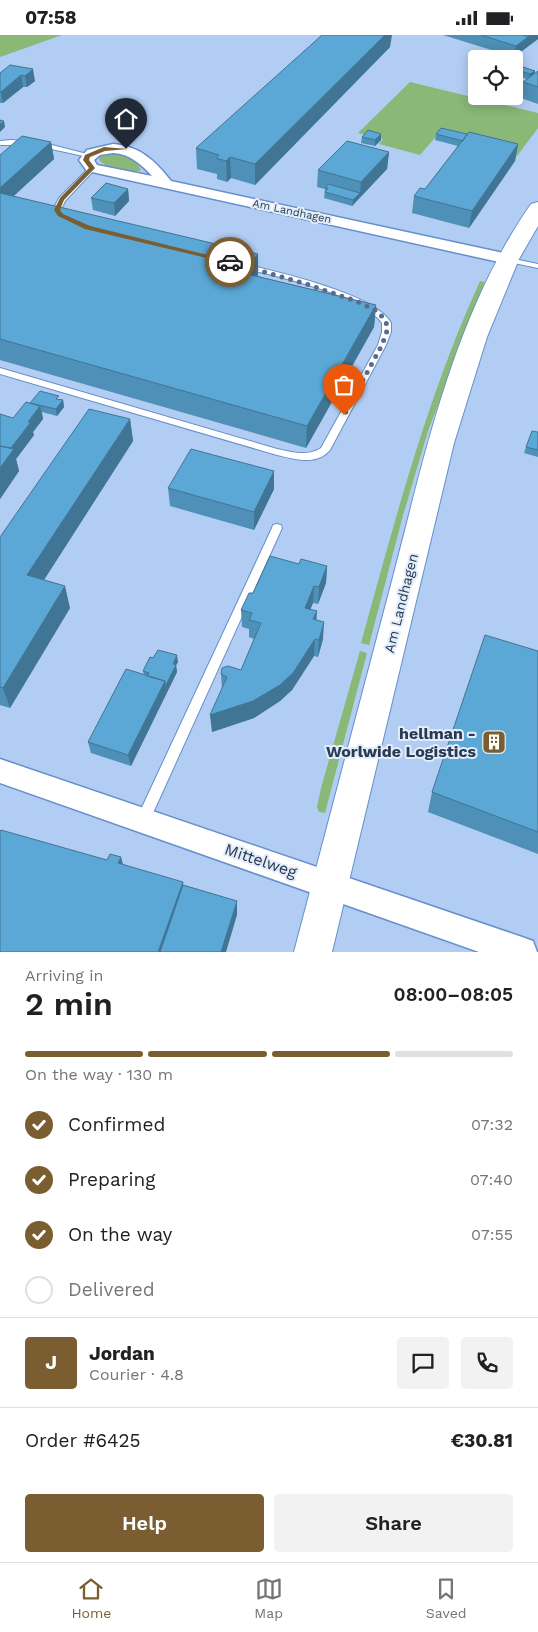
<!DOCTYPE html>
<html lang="en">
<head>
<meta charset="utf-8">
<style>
	body { margin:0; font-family:"Work Sans",sans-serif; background:#f2f2f2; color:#202124; height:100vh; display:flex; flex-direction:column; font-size:19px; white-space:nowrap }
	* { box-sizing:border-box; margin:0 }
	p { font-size:16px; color:#757577 }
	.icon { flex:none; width:28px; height:28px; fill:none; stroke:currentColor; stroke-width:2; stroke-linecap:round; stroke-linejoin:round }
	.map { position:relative; height:917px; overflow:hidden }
	.drawer { display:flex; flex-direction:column; background:#fff; flex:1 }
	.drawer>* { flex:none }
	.tools { position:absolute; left:468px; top:15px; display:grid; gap:10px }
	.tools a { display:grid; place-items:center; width:55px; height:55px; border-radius:5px; background:#fff; box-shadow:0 2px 12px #0003; font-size:25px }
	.pin { position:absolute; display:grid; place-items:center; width:42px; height:42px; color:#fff; margin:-51px -21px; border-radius:50% 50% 50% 0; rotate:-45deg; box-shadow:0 0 5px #0007 }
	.pin .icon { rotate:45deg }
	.courier { position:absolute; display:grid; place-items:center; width:50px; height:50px; margin:-25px; border:4px solid #7a5e31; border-radius:50%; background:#fff; color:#222; box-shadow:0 1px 6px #0007 }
	.headline em { font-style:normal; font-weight:600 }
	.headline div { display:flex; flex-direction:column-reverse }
	.headline { display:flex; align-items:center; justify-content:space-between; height:85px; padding:0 25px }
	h1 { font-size:32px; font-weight:600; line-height:38px }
	.bar { display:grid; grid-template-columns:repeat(4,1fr); gap:8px 5px; align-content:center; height:60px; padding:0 25px }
	.bar i { height:6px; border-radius:4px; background:#e0e0e0 }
	.bar .on { background:#7a5e31 }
	.bar p { grid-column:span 4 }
	.line { display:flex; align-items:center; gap:12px; padding:0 25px; border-top:1px solid #e0e0e0 }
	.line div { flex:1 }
	.round { display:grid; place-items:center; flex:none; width:52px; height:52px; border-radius:5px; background:#f2f2f2 }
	ol { padding:0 25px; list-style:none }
	li { display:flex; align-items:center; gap:15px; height:55px }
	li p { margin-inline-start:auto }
	li .icon { padding:5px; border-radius:50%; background:#7a5e31; color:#fff; stroke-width:4 }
	li:last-child { color:#757577 }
	li i { width:28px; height:28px; border:2px solid #e0e0e0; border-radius:50% }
	.button { display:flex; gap:10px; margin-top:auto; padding:10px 25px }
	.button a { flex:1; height:58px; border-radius:5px; background:#7a5e31; color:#fff; font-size:20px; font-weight:600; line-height:58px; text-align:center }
	.button a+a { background:#f2f2f2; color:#202124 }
	.status { display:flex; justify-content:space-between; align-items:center; height:35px; padding:0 25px; background:#fff; direction:ltr }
	.status svg { height:14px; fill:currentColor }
	.tabs { display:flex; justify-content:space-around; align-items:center; height:70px; border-top:1px solid #e0e0e0; background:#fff; font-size:14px; color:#757577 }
	.tabs a { display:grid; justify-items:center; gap:2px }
	.tabs .on { color:#7a5e31 }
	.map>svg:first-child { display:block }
</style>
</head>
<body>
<div class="status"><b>07:58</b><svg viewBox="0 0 49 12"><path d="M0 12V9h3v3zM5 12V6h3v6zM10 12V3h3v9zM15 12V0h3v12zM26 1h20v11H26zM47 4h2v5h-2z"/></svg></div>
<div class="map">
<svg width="538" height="917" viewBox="0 0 538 917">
	<rect width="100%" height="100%" fill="#b2cdf3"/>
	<path fill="#89b877" d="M0 0H62L0 22Z
		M410 47 538 78V93L517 121 470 110 439 98 420 120 379 109 383 104 358 98Z
		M113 117C126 120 136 123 141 135 131 140 106 133 99 125L100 122Z
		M480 246 485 247 428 396 402 484 369 610 361 608C395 485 427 362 480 246Z
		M360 616 367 618 325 778 319 777 317 772 321 753Z"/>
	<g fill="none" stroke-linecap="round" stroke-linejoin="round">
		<g stroke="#658fcb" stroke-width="2">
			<path id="lane" d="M11 105 44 108 91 120 88 122 33 110H0V106Z
				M90 132 96 133 65 166 61 175 66 182 62 184H59L53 175 59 163Z
				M505 222 538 229V233L505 226Z
				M242 229H245C277 237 376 259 391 288V297L386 310 330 415C317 431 294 424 277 420L0 339V333L277 414C292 417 307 422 321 413L378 310 382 297V288C363 260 276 241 242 233Z
				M277 489 281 490 282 493 148 789 143 791 138 789 137 785 138 781 272 493 273 490Z"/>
		</g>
		<g stroke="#658fcb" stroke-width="3">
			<path id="street" d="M113 109C139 111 155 125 171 146L508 219 514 220 516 224 514 228 508 229 92 137 87 136 79 125 87 115ZM113 118C130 119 141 129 152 141L97 130 94 125 100 120Z
				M0 724 522 902 533 906 537 917H479L0 748Z"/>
		</g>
		<g stroke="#658fcb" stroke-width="2">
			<path id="secondary" d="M538 167V191L519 224 487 302 454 408 332 917H294C327 792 360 667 393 542 426 415 455 278 531 169Z"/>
		</g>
		<use href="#lane" fill="#fff" fill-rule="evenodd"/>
		<use href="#street" fill="#fff" fill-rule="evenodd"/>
		<use href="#secondary" fill="#fff" fill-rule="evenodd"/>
	</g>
	<path fill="#4e90b7" d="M443 0H538V4L514 22Z
		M390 12 255 150 231 143 227 147 217 144V139L197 134 196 113Z
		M10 30 35 46 27 52H23L3 68H0V38Z
		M515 34 535 36 534 39 538 36V69L521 63 512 70 503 68 504 62 522 53 523 47 527 44 514 40Z
		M436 99H467L518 109 515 126 469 193 412 178 414 161 425 154 458 111 435 105Z
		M362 102 381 105 375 111 361 108Z
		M51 107 54 124 14 161 258 240 257 241 376 270 374 292 306 413 0 325V120Z
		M389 117 387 134 352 171 324 163 325 154 317 152 318 135Z
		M128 154 129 166 115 181 93 175 91 163Z
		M59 364 63 365 64 372 57 381 42 377 43 384 33 397 34 400 16 424 19 436 0 464 13 383 31 368H30Z
		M130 384 133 406 44 545 70 573 10 673 0 670V502Z
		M538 397V422L524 418 526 412Z
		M168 453 274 454 254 495 170 471Z
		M299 529 327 531 326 548 318 569 313 568 310 574 316 585 323 604 318 622 314 621 292 655 280 666 254 683 212 697 222 654 221 639 241 635 254 604 249 602V594L242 592 241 575 253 558Z
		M538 616V819L428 777 432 757Z
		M153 623 178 627 176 630 177 637 131 731 91 718 88 707 144 640 143 636Z"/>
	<path fill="#407595" d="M385 0H392L390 12 255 150V129Z
		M529 0H538V4L514 22 516 11 528 2Z
		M33 34 35 46 27 52 25 41Z
		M535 36 534 41 529 45 530 39Z
		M21 40 23 52 3 68 1 57Z
		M521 57V63L512 70 513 64Z
		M4 86 5 92 0 97V90Z
		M381 99V105L375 111V105Z
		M51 107 54 124 0 173V153Z
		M518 109 515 126 469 193 472 176Z
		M389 117 387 134 352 171 353 165 360 158 361 147Z
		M230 122 231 143 227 147 226 126Z
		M128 154 129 166 115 181 114 168Z
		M258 219V240L244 260 243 238Z
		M376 270 374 292 306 413 307 391Z
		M63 365 64 372 57 381 56 374Z
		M40 371 43 384 33 397 34 400 16 424 19 436 0 464V433L5 421 28 387Z
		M130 384 133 406 33 562 27 540Z
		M274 436V454L254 495V477Z
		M327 531 326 548 318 569 319 552Z
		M65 551 70 573 10 673 3 653Z
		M314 551 313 568 304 590 305 573Z
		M317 576 316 594 313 584Z
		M324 587 323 604 318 622 319 605Z
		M315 604 314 621 292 655 280 666 254 683 212 697 210 680Z
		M177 620 178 627 173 635V629Z
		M176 630 177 637 131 731 128 720 165 646Z
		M121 822 126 840 118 828Z
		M183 847 185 864 167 917H158Z
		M237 866V880L226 917H221Z"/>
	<path fill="#5ba7d5" stroke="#407595" d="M322 0H385L255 129 230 122 226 126 216 123 219 120 196 113Z
		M481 0H523L528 2 516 11Z
		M10 30 33 34 25 41 21 40 1 57H0V38Z
		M520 31 535 36 530 39 515 34Z
		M538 36V52L523 47 527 44Z
		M518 52 522 53 521 57 513 64 504 62 505 61H514V55Z
		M0 85 4 86 0 90Z
		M441 93 467 99 463 106 436 99Z
		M368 95 381 99 375 105 362 102Z
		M469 97 518 109 472 176 414 161 420 153 425 154Z
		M22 101 51 107 0 153V120Z
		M347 106 389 117 361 147 318 135Z
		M106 148 128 154 114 168 91 163Z
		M328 149 360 158 353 165 325 157 328 153H325Z
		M0 158 258 219 243 238 376 270 307 391 0 304Z
		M40 356 59 361 56 364 63 365 56 374 30 368Z
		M26 367 40 371 28 387H31L11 413 0 411V379L13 383Z
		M89 374 130 384 27 540 65 551 3 653 0 652V502Z
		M532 396 538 397V415L526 412Z
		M0 411 14 414 0 433Z
		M191 414 274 436 254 477 168 453Z
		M270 521 299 529 301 524 327 531 319 552 314 551 305 573 317 576 313 584 324 587 319 605 315 604 293 638 280 650 253 666 210 680 227 642 221 639 222 633 228 631 241 635 261 588 249 585 252 578 241 575 249 558H253Z
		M485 600 538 616V797L432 757Z
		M158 615 177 620 173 629 176 630 165 652V646L147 641 149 638 143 636 150 622 153 623Z
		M126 634 165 646 128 720 88 707Z
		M1 795 107 825 110 819 121 822 118 828 183 847 158 917H0V796Z
		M183 850 237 866 221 917H160Z"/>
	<path fill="#7a5e31" d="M104 112 128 114 105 116 90 122 89 125 95 133 64 165 60 175 63 179 90 191 232 226V229L85 194 58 181 54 175 60 163 89 133 83 125 85 120Z"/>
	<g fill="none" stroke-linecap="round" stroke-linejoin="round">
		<path stroke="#586d8c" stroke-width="5" stroke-dasharray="0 9" d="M230 227 303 248 356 266 377 276 385 285 388 293 382 310 344 380"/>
	</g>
	<defs>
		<g id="building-square" transform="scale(1.25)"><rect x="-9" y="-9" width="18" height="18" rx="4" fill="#7a5e31" stroke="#e3ecf9"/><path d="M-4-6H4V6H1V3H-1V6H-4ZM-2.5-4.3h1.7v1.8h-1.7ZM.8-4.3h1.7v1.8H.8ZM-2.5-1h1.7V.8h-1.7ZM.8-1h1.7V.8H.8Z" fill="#fff"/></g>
	</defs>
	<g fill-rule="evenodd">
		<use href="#building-square" x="494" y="707"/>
	</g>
	<g text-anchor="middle" stroke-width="4" stroke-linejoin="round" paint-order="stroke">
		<g font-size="11" fill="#283a54" stroke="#e3ecf9">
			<text transform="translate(292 176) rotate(12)" y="4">Am Landhagen</text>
		</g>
		<g font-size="14" fill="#283a54" stroke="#e3ecf9">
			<text transform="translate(401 568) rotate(-76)" y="5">Am Landhagen</text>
		</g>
		<g font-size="16" font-weight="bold" fill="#283a54" stroke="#e3ecf9" text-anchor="end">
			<text x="476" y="704">hellman -<tspan x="476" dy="18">Worlwide Logistics</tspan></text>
		</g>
		<g font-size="16" fill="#283a54" stroke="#e3ecf9">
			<text transform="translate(261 825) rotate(19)" y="6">Mittelweg</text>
		</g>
	</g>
</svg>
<div class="tools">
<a><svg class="icon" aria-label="locate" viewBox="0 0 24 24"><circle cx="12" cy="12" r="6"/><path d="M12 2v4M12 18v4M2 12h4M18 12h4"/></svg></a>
</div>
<div class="pin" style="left:344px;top:380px;background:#ea580c"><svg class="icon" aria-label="bag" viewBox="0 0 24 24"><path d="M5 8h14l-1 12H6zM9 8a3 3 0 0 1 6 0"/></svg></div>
<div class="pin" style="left:126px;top:114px;background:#1f2937"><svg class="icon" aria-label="home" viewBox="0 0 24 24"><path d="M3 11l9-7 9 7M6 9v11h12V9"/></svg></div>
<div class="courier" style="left:230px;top:227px"><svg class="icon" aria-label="car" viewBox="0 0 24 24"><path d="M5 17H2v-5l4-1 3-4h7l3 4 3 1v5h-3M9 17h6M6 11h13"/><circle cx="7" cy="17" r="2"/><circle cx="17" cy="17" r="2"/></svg></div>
</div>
<section class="drawer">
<div class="headline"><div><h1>2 min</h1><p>Arriving in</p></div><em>08:00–08:05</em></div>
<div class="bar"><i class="on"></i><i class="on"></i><i class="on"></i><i></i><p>On the way · 130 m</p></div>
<ol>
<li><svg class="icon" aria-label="check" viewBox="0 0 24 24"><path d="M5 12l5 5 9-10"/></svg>Confirmed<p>07:32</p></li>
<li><svg class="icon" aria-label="check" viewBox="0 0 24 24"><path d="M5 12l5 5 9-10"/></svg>Preparing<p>07:40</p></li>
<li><svg class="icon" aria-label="check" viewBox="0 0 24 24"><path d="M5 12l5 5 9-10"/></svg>On the way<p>07:55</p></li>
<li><i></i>Delivered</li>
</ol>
<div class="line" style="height:90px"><b class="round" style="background:#7a5e31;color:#fff">J</b><div><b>Jordan</b><p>Courier · 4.8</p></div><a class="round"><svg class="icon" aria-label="chat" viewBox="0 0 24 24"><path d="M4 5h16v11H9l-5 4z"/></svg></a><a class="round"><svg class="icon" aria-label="phone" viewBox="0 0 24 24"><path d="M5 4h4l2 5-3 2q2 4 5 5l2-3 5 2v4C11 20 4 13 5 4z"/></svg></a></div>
<div class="line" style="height:65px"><div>Order #6425</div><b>€30.81</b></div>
<div class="button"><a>Help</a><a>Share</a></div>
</section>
<nav class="tabs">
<a class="on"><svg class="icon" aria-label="home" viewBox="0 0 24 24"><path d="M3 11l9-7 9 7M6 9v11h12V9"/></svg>Home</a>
<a><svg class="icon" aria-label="map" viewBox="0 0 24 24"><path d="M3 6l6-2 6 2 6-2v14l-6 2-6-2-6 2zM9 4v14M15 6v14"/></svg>Map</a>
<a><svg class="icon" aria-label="saved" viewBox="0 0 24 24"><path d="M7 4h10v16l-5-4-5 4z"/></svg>Saved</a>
</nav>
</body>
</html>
